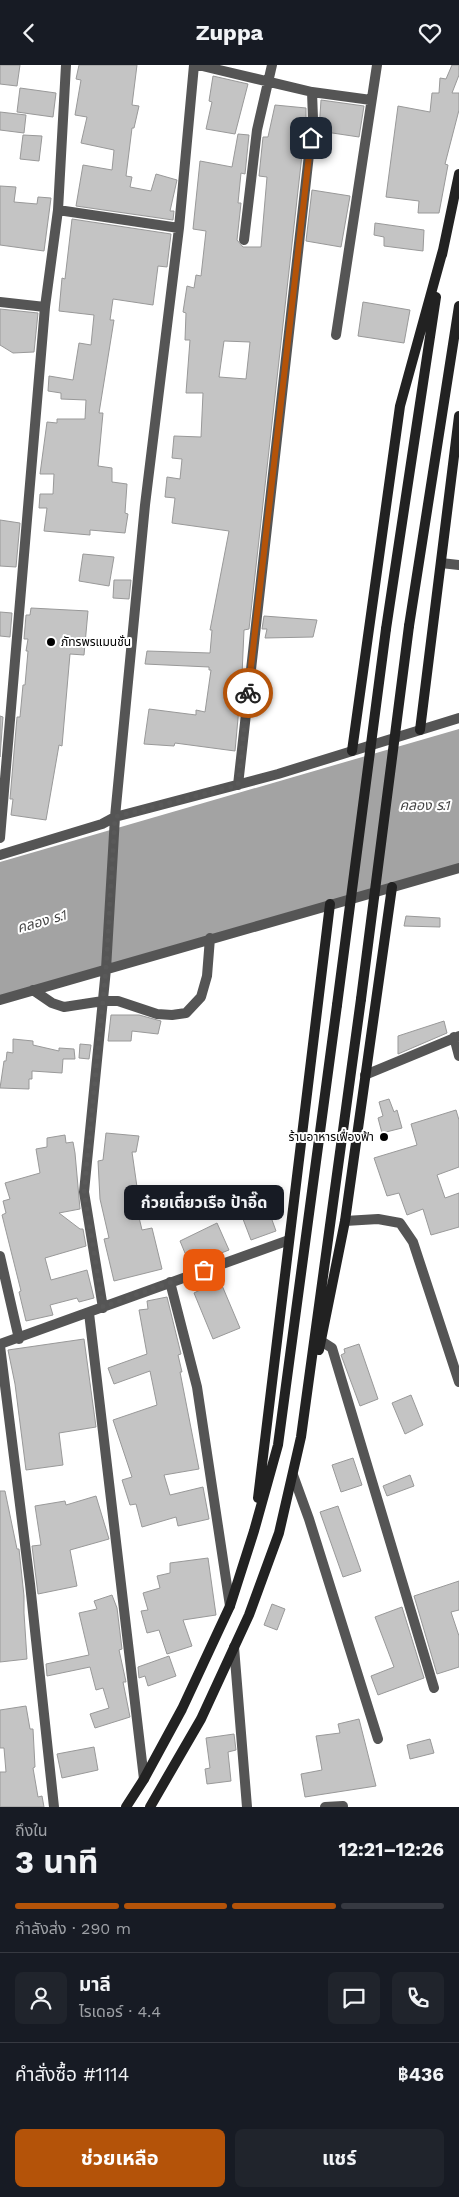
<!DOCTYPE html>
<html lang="th">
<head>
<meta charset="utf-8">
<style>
	body { margin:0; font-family:"Work Sans","Noto Sans Thai",sans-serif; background:#20242c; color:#f1f3f6; height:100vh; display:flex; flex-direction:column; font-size:19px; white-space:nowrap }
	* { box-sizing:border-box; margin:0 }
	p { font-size:16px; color:#9ea1a6 }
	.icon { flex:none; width:28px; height:28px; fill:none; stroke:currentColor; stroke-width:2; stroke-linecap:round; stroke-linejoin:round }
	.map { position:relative; height:1742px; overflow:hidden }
	.drawer { display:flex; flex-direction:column; background:#171b24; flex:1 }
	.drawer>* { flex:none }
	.pin { position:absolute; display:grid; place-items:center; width:42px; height:42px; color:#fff; margin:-21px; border-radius:10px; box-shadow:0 2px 8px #0006 }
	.courier { position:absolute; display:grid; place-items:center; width:50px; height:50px; margin:-25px; border:4px solid #b45309; border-radius:50%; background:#fff; color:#222; box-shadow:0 1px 6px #0007 }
	.bubble { position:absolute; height:35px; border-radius:8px; background:#171b24; box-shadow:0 2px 8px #0003; font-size:16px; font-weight:700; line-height:35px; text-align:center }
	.summary em { font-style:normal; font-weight:700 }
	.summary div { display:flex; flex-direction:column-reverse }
	.summary { display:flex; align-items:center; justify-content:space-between; height:85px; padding:0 15px }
	h1 { font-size:32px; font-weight:700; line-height:38px }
	.bar { display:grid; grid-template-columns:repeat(4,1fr); gap:8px 5px; align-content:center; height:60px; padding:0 15px }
	.bar i { height:6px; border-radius:4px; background:#363941 }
	.bar .on { background:#b45309 }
	.bar p { grid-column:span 4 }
	.line { display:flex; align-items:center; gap:12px; padding:0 15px; border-top:1px solid #363941 }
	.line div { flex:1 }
	.round { display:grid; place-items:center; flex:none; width:52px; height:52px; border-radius:8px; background:#20242c }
	.action { display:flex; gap:10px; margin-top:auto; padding:10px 15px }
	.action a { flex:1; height:58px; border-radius:8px; background:#b45309; color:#fff; font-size:20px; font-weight:700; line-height:58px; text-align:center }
	.action a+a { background:#20242c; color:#f1f3f6 }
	header { display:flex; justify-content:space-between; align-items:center; height:65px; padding:0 15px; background:#171b24; font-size:22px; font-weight:700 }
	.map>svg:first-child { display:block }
</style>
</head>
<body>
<header><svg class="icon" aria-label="back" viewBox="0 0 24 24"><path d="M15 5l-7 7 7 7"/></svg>Zuppa<svg class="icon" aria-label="heart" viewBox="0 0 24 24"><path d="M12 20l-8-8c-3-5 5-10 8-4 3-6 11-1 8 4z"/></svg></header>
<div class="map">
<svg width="459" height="1742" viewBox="0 0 459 1742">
	<rect width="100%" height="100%" fill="#fff"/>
	<path fill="#a3a3a3" d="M459 664V800L0 932V797Z"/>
	<path fill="#c4c4c4" stroke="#999" fill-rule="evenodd" d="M0 0H20L17 21 0 19Z
		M79 0H137L132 40 139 41 134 63H132L126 111 132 112 130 122 151 126 156 109 177 115 170 146H174L173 155 76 141 83 100 112 105 114 85 81 78 87 52 75 50 81 15 76 14Z
		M452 0H459V10L452 28H459V45L445 99 448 100 439 148H418L419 136 386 132 398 41 430 47 432 28H439L440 13 446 14Z
		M213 11 248 19 235 69 206 64 212 37 209 36Z
		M20 23 56 28 53 52 17 47Z
		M321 35 364 41 359 72 319 66Z
		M275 40 306 43V54L249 564 244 565 242 610 235 686 175 678 174 681 144 679 149 644 196 650V645L205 647 211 605H209V602L145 599 147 586 210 588 212 565H210L229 466 172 458 175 433 165 432 167 412 180 414 182 394 172 393 174 371 201 372 203 328H186L190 275H185L186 248 183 247 187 221 194 223 196 210 201 211 206 166 193 164 200 96 232 102 238 69 249 70 245 109 241 108 238 138H241L237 175 243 182H261L267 112 259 111 263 72H268ZM224 276 250 277 246 314 219 312Z
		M0 47 26 50 24 68 0 65Z
		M23 70 42 71 39 96 20 94Z
		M0 121 16 122 14 137 37 139 38 132 51 133 44 186 0 180Z
		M312 125 350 131 341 182 306 176Z
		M72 154 171 169 167 202 158 201 153 240 113 234 110 255H114L99 348H103L98 401 112 403V417L127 419 125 448 128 449 125 468 90 465V470L44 466 47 443H39L40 429H53L54 409H40L47 357 57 358V354H85L86 335 61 334V328L48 326 49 311 73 315 79 278 91 280 94 250 59 246 62 213 65 214Z
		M375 158 424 165 423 186 384 181V172L374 170Z
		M363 237 410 245 404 278 358 271Z
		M0 244 38 248 34 287 13 288 0 280Z
		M0 455 20 458 16 502 0 501Z
		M83 489 114 492 109 521 79 516Z
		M114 515H131L129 534 113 533Z
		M31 543 88 546 84 590 70 589 62 681 59 680 46 755 11 750 13 734H10L17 652H20L23 620H25L28 586H26L28 574H24L26 550H30Z
		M0 547 12 548 10 572 0 571Z
		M264 551 317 555 313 572 265 573 267 564H262Z
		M0 651 3 652 0 692Z
		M406 851 440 853V862L404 861Z
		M111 950H139L161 956 158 969 132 966 131 976H108Z
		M444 956 447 968 398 989V971Z
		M13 974 33 976V980L59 986V983L74 984 75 994H63L62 1008 32 1006V1014H29V1024L0 1023 4 996H6L7 987 13 988Z
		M80 979 91 980 89 994 79 993Z
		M389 1034 394 1047 397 1045 402 1063 382 1068 378 1053 383 1051 379 1037Z
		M456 1045 459 1055V1102L437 1110 445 1133 459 1128V1162L431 1170 423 1144 407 1150 399 1128 387 1131 374 1093 417 1080 411 1059Z
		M106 1068 139 1071 136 1087H132L137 1122 132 1123 142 1165 152 1163 162 1204 114 1216 104 1174 109 1173 100 1134 98 1096 103 1095Z
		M65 1070 66 1078 73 1077 75 1088 80 1144 59 1148 80 1164H83L86 1181 45 1193 51 1215 87 1205 94 1233 79 1237 77 1233 50 1240 53 1250 26 1256 19 1227 21 1226 2 1150 6 1148 3 1136 10 1134 5 1118 40 1108 36 1084 47 1082V1073Z
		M263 1130 276 1166 251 1175 238 1141Z
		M217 1158 229 1185 190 1200 180 1176Z
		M218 1211 240 1263 213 1274 194 1228 200 1225 198 1220Z
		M167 1232 181 1289 178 1290 182 1307H180L199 1404 164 1410 170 1430 203 1422 209 1454 178 1461 176 1452 142 1462 136 1439 130 1440 122 1415 132 1412 113 1355 157 1340 150 1306 114 1319 108 1303 147 1289 139 1245 148 1244 147 1236Z
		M84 1274 96 1362 59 1368 63 1400 26 1405 15 1319 8 1285Z
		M359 1279 378 1334 360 1341 341 1290 345 1288 344 1284Z
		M411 1330 423 1360 405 1369 392 1338Z
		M353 1393 362 1420 341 1427 332 1400Z
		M410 1410 414 1421 387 1431 383 1421Z
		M0 1426H5L17 1484H19L24 1531V1548L27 1594 0 1597Z
		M96 1431 109 1474 70 1485 77 1521 38 1529 32 1481 41 1480 35 1441 65 1436 66 1440Z
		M338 1441 361 1506 343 1512 320 1447Z
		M208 1493 216 1550 183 1555 192 1581 167 1589 159 1565 147 1568 141 1546 148 1545 143 1528 160 1523 157 1511 170 1508V1498Z
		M459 1516V1545L451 1547 459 1571V1602L437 1609 414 1531Z
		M112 1530 117 1543 122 1584 119 1585 126 1617H123L130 1652 95 1663 90 1649 109 1643 103 1623 96 1625 90 1602 47 1611 46 1599 89 1590 79 1548 97 1544 94 1536Z
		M272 1539 285 1544 277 1565 264 1560Z
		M402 1542 424 1613 378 1630 371 1611 394 1602 375 1552Z
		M169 1591 176 1611 148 1621 145 1611 139 1613 138 1602Z
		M26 1641 30 1664H33L35 1702 33 1703 38 1732 42 1731 44 1742H0V1707H6L4 1683H0V1645Z
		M359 1654 376 1721 305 1732 301 1709 322 1705 316 1671 340 1668 338 1659Z
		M234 1669 236 1685 228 1687 231 1716 207 1719 205 1704 210 1703 206 1673Z
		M430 1674 434 1688 410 1694 407 1680Z
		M94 1682 98 1705 62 1713 57 1689Z"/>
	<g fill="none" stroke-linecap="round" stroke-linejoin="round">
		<path stroke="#555" stroke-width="10" d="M198 0 312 27 371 35
			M58 145 179 163
			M244 175 257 65 272 0
			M0 237 45 242
			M336 270 377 0
			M441 498 459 500
			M238 720 313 54 312 27
			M0 773 45 242 58 145 66 0
			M0 790 102 759 115 752 278 709 459 653
			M33 925 52 938 64 942 103 936H118L157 949 172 950 186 948 201 932 207 911 210 873
			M0 935 459 803
			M454 972 459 991
			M365 1010 459 971
			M345 1156 378 1154 400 1158 413 1177 459 1317
			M0 1191 19 1274
			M170 1217 197 1322 230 1541
			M103 1243 84 1127 106 904 115 752 145 440 179 163 194 0
			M89 1248 144 1714
			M321 1276 332 1283 434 1623
			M0 1279 289 1175
			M0 1281 30 1519 54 1742
			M293 1410 309 1454 378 1674
			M234 1582 247 1742
			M325 1742 343 1741"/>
		<path stroke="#222" stroke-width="10" d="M442 190 459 109
			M409 561 459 241
			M386 564 436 232
			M420 665 459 351
			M352 686 400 341 443 185
			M319 1285 345 1156 392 822
			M258 1433 330 839
			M126 1742 144 1714 182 1644 230 1541 254 1466 278 1380 337 940
			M150 1742 201 1654 249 1550 279 1468 301 1372 361 934"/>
		<path stroke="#222" stroke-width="10" d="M361 934 409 561
			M337 940 386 564"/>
	</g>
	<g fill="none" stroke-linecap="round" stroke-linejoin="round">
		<path stroke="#595959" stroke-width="5" stroke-dasharray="0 9" d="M204 1205 103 1242 84 1127 106 904 115 752 238 720 248 628"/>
		<path stroke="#b45309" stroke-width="6" d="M248 628 311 73"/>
	</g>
	<g fill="#000" stroke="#fff" stroke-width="2">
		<circle cx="51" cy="577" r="5"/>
		<circle cx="384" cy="1072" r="5"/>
	</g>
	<g text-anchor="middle" stroke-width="4" stroke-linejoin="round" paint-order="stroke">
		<g font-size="12" fill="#000" stroke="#fff" text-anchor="start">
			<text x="61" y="581">ภัทรพรแมนชั่น</text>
			<text x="374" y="1076" text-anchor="end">ร้านอาหารเฟื่องฟ้า</text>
		</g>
		<g font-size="14" font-style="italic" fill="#444" stroke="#fff">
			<text x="425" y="745">คลอง ร.1</text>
			<text transform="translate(42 856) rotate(-16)" y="5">คลอง ร.1</text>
		</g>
	</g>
</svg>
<div class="pin" style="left:204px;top:1205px;background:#ea580c"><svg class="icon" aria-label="bag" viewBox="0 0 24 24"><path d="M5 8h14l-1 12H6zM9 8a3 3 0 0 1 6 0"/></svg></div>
<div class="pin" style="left:311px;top:73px;background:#1f2937"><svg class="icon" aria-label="home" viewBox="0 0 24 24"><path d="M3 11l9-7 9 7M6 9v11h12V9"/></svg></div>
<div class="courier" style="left:248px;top:628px"><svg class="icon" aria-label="bike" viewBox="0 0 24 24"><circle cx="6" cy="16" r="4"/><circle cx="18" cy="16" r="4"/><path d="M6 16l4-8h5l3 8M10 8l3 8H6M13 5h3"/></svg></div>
<div class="bubble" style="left:124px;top:1120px;width:160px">ก๋วยเตี๋ยวเรือ ป้าอี๊ด</div>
</div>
<section class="drawer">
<div class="summary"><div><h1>3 นาที</h1><p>ถึงใน</p></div><em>12:21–12:26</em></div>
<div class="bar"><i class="on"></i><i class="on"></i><i class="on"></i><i></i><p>กำลังส่ง · 290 m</p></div>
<div class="line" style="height:90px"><a class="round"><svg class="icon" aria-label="person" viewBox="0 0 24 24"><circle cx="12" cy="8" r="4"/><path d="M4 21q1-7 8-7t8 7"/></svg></a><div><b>มาลี</b><p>ไรเดอร์ · 4.4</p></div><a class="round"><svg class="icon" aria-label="chat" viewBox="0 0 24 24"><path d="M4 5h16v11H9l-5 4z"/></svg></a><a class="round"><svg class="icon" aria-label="phone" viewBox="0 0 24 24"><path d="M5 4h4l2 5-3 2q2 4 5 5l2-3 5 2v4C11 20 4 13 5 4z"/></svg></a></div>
<div class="line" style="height:65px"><div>คำสั่งซื้อ #1114</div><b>฿436</b></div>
<div class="action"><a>ช่วยเหลือ</a><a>แชร์</a></div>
</section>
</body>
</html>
